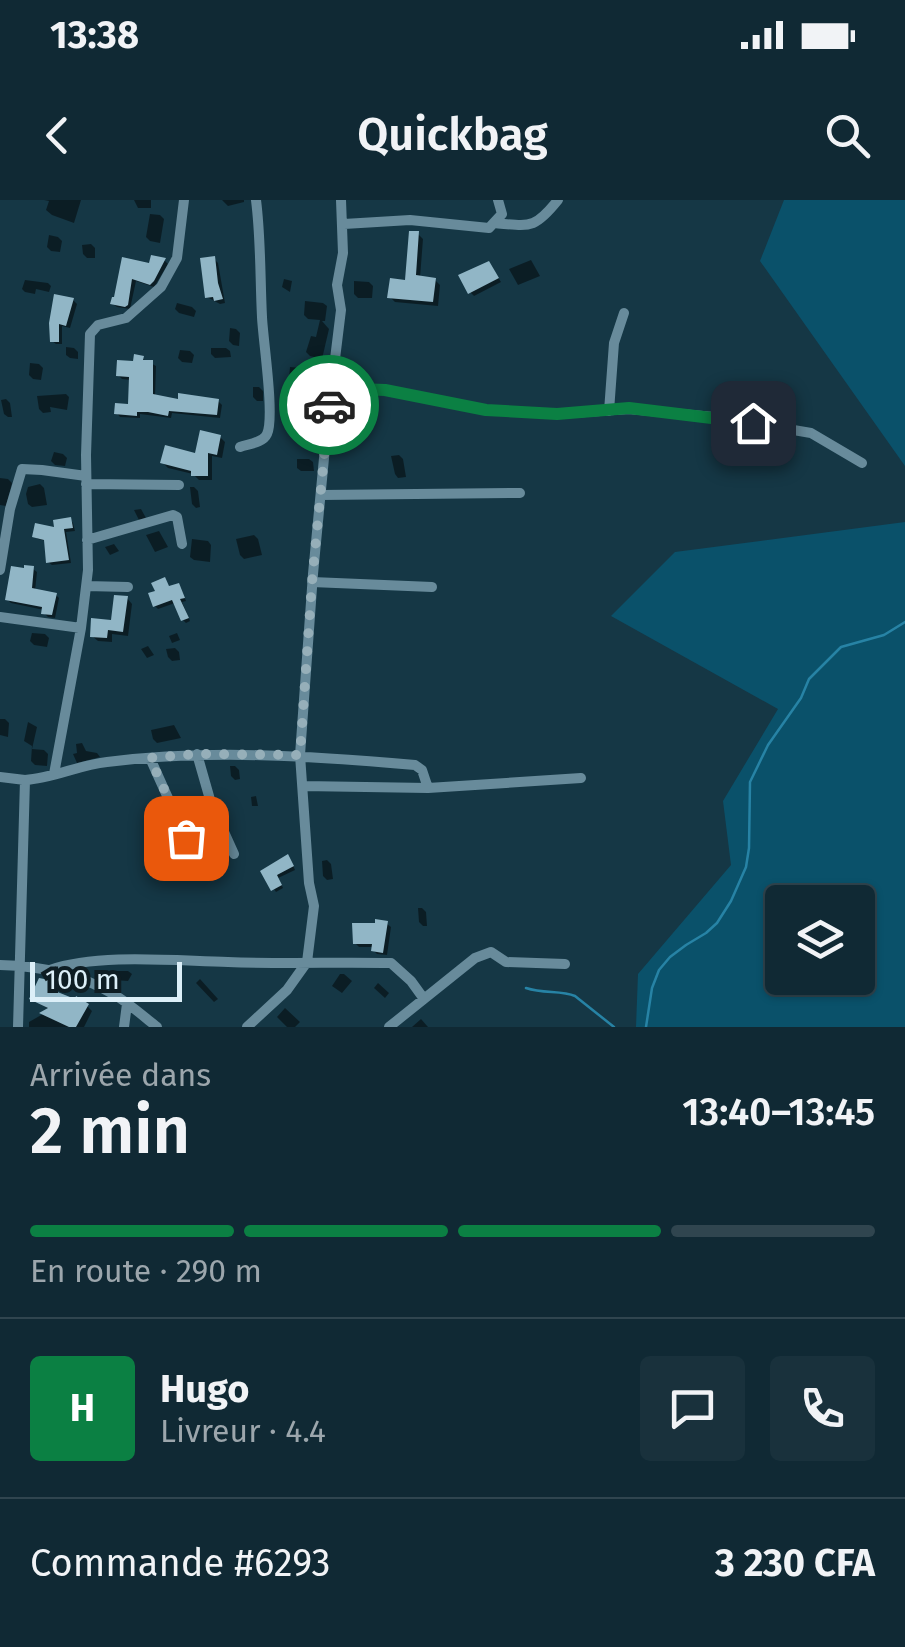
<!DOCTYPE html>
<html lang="fr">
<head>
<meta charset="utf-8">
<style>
	body { margin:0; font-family:"Fira Sans",sans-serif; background:#19313c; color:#f1f3f6; height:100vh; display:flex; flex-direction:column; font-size:38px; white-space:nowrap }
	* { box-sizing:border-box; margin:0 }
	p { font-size:32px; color:#9ca6ac }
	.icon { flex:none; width:55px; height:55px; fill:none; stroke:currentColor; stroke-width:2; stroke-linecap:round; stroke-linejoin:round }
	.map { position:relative; height:827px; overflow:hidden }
	.details { display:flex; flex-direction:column; background:#102934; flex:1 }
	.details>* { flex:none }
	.controls { position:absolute; left:765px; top:685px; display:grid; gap:20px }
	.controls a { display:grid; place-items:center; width:110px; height:110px; border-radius:10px; background:#102934; box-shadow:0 2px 8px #0004,0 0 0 2px #30454f; font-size:50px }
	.scale { position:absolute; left:30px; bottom:25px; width:152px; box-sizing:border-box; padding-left:10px; border:5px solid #dceff8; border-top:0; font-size:28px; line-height:35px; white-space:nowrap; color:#dceff8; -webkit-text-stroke:8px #0e1d23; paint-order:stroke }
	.pin { position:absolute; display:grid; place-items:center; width:85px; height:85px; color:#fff; margin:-42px; border-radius:20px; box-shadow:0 5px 15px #0006 }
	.courier { position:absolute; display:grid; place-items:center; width:100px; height:100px; margin:-50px; border:8px solid #0b8043; border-radius:50%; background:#fff; color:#222; box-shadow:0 2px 12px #0007 }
	.head em { font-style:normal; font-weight:600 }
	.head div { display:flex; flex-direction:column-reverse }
	.head { display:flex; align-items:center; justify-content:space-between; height:170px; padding:0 30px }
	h1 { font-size:65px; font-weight:600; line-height:75px }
	.bar { display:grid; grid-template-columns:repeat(4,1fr); gap:15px 10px; align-content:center; height:120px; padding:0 30px }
	.bar i { height:12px; border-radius:8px; background:#30454f }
	.bar .active { background:#0b8043 }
	.bar p { grid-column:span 4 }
	.line { display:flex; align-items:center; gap:25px; padding:0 30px; border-top:2px solid #30454f }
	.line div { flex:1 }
	.round { display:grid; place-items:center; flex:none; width:105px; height:105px; border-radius:10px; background:#19313c }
	.status { display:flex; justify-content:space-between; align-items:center; height:70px; padding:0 50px; background:#102934; direction:ltr }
	.status svg { height:28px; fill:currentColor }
	header { display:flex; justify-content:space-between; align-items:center; height:130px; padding:0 30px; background:#102934; font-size:45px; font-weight:600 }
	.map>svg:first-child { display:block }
</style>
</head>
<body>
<div class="status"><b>13:38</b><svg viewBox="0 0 49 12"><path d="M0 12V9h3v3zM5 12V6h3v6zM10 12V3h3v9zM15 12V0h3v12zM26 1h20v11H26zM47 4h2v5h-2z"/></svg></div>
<header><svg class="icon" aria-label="back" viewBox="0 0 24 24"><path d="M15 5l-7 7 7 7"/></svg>Quickbag<svg class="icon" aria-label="search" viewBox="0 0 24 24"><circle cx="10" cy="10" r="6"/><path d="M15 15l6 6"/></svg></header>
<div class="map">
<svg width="905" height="827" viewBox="0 0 905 827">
	<rect width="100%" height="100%" fill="#153745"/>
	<path fill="#0a516a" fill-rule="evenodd" d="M784 0H905V266L760 61Z
		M905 322V827H636L638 774 731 665 723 601 778 509 611 416 675 352ZM858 702V778H782V702Z"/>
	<path fill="#0007" d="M44 0H81L74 23 52 15 46 10 49 1Z
		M134 0H151V8H138Z
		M222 0H244V2L228 6Z
		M150 14 160 15 164 19 160 43 150 41 146 37Z
		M418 34 423 39 420 78 435 80 440 85 438 106 395 102 390 97 407 83Z
		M49 35 58 37 62 41 60 52 51 51 47 47Z
		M91 44 95 48V58H87L83 54 82 45Z
		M152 58 165 61 168 64 154 87 136 81 130 109 117 107 113 104 124 60 150 66Z
		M214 59 218 63 225 103 220 104 207 97Z
		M531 60 540 76 518 85 509 69Z
		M492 68 501 82 474 96 470 92Z
		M284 79 292 81 290 92 282 87Z
		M25 80 48 83 51 86 49 92 36 89 35 94 25 92 22 89Z
		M354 81 369 82 373 86 372 98H358L354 94Z
		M73 100 77 104 70 128 62 126V144H56L52 141V123Z
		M305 101 323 103 327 106 325 121H322L329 129 322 159 310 156 306 152 311 136 316 137 320 120 308 119 304 115Z
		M177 103 192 107 196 111 194 117 179 113 175 109Z
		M230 128 236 129 240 133 239 146 233 145 229 141Z
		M66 147 74 148 78 152V159L70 158 66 155Z
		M211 148H226L230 151 231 157 215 158 211 154Z
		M180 150 190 151 194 155 192 163 182 162 178 158Z
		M143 159 156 166 155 197 180 202 218 201 222 205 220 218 172 213 171 218 140 214V218L120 217 117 213 130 207 131 180 122 179 118 175Z
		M30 163 39 164 43 168 41 180 33 179 29 175Z
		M290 167 301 168 305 172 304 184 293 183 289 179Z
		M253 187H259L263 191V201H257L253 197Z
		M66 194 69 197 67 210 50 207 51 212 43 213 39 209 37 196Z
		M6 199 10 203 12 217H8L4 214 1 200Z
		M300 214 304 218 305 229 308 230V237L302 235 303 227 289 228 285 224 284 216Z
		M220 237 225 242 222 258 212 256V280H199L193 274 168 268 163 263 197 256Z
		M54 252 63 254 67 258 65 266 55 265 51 261Z
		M399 255 403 259 406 277 398 278 395 274 391 256Z
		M297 259H309L313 262 314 271H301L297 268Z
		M0 278 8 279 12 283 6 306 0 305Z
		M40 284 44 288 47 305 32 307 28 304 26 294 28 287Z
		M190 287H194L198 291 200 307 196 308 192 304Z
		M141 309 146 318 139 320 134 310Z
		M70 320 73 323 75 331 66 332 71 363 52 365 48 362 47 341 38 339 34 336 57 331Z
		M159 331 168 347 155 352 146 335Z
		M254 335 258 339 262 355 244 359 240 355 236 339Z
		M192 339 208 341 211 345 210 362 194 360 190 357Z
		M114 344 119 351 110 355 105 347Z
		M33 369 37 372 35 391 56 395 59 398 55 418 48 417 44 413V410L11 403 8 400Z
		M165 380 170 388 178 385 181 389 186 401 182 402 190 421 186 423 183 420 175 403 158 409 155 406 158 393Z
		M127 398 132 404 128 436 112 434V442L98 441 92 436 113 423Z
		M32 433 45 434 49 438 47 447 34 445 30 441Z
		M177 433 180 440 172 443 169 436Z
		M148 446 154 455 147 458 141 449Z
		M175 448 179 452 180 460 172 461 168 457 166 449Z
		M0 519H5L9 523 8 537 0 535Z
		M28 522 37 527 32 549 44 550 48 554 47 566 35 565 31 561 32 546 24 541Z
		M174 525 181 538 157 543 153 539 151 530Z
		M82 543 86 551 97 553 100 557 77 563 73 554 77 553 76 544Z
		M230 566H235L239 570 240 579 235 580 231 576Z
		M256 596 258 606H252L251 597Z
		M171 632 176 636 184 650 178 651 175 647Z
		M327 660 331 664 333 679 327 680 323 676 322 661Z
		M291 661 295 670 278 678 283 688 276 692 263 672Z
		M418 708H422L426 712 427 726H423L419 722Z
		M387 724 391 727 387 755 377 754 373 750 374 747H359L355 743Z
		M114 771H128L132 774 128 781 113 780 110 777Z
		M340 774H344L352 781 342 793 332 786Z
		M200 779 218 799 214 802 196 783Z
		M53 783 58 788 55 794 87 806 92 811 84 827H29V822L50 810 32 798Z
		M378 783 389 793 385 798 374 788Z
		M285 808 300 822 295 827H287L277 817Z
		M421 819 428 827H412Z"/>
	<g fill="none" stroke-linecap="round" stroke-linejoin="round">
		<path stroke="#2783a5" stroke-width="2.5" d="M526 788C544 794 561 790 575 796L614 827
			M646 827 652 788 659 770 670 757 686 745 706 733 717 723 731 701 746 667 749 648 750 582 768 545 801 498 809 479 841 447 884 435 905 422"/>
	</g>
	<path fill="#91b6c6" d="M409 31H419L416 75 436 78 433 102 387 98 390 78 405 80Z
		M151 55 166 58 154 81 150 85 132 79 128 105 125 107 110 104 112 97H114L122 57 149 63Z
		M215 56 218 83 223 99 214 101 213 97 205 98 200 58Z
		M489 61 499 78 468 94 458 75Z
		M54 94 74 98 66 126 59 124V142H50L49 123Z
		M134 154 144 156 143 160H153V194L178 199V193L219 199 217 215 169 211 168 216 148 212H137V216L114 214 115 203 128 204 129 177 116 176 117 160 133 161Z
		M200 230 221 235 217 255 208 253V276H191V271L160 263 165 245 195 253Z
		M71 317 73 328 64 329 69 360 46 363 44 340 32 337 35 323 54 327 53 320Z
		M24 365 34 366 32 388 57 393 52 415 41 414 42 407 5 400 11 366 24 368Z
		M165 377 169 386 179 383 185 398 180 399 189 418 181 421 172 400 153 407 148 393 155 391 151 383Z
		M114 395 128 396 123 432 108 430 107 438 90 437 91 418 111 420Z
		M288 654 294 666 277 675 282 685 271 691 260 671Z
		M375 719 388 721 383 753 371 751 372 744H353L352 723H375Z
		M39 778 55 781 50 789 75 799 76 796 89 804 76 827H69L39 813 48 808 29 799Z"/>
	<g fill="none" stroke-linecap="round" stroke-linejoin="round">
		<path stroke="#688b9b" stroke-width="10" d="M494 23C530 26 534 30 558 0
			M344 24 410 20 489 28 502 14 498 0
			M332 188 385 190 486 210 557 214 629 209 724 218 811 233 862 263
			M609 211 614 143 624 113
			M240 247C248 244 263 243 267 234 275 217 263 140 262 117 260 78 261 39 256 0
			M86 284 179 285
			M321 295 520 293
			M87 340 173 315 177 317 182 344
			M0 370 10 309 22 269 42 270 86 276
			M312 382 432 387
			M86 386 128 387
			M0 417 81 428
			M197 554 211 603 234 654
			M150 558 186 638
			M54 574 81 428 88 370 86 255 90 134 98 125 126 118 161 87 177 58 184 0
			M0 577 25 580
			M303 586 428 588 581 578
			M0 765C38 766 80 774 113 794 129 803 143 816 157 827
			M50 770C98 753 176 761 228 762 282 764 337 762 391 763L411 781 424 799
			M18 827 25 580C53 578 79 565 107 562 210 549 312 556 415 565L422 570 428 588
			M124 827 127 804
			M247 827 287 790 307 762 314 706 309 683 300 555 313 374 328 216 341 110 337 85 343 53 341 0
			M389 827 475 758 491 752 506 762 565 764"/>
	</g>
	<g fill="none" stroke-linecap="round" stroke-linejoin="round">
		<path stroke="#96afb9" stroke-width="10" stroke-dasharray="0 18" d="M186 638 150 558 197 554 300 555 312 382 329 205"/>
		<path stroke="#0b8043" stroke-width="12" d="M329 205 332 188 385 190 486 210 557 214 629 208 753 223"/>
	</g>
</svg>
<div class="controls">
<a><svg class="icon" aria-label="layers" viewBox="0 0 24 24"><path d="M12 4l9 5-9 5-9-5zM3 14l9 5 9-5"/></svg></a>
</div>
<div class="scale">100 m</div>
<div class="pin" style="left:186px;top:638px;background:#ea580c"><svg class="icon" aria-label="bag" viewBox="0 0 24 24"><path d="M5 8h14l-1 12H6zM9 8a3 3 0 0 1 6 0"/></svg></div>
<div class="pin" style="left:753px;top:223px;background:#1f2937"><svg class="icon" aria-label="home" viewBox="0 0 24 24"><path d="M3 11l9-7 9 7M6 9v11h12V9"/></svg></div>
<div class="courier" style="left:329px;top:205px"><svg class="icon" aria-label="car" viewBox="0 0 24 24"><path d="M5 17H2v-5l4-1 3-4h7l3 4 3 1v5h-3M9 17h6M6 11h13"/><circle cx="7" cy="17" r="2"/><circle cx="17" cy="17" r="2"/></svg></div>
</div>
<section class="details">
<div class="head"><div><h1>2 min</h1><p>Arrivée dans</p></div><em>13:40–13:45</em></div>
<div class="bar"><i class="active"></i><i class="active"></i><i class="active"></i><i></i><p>En route · 290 m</p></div>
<div class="line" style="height:180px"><b class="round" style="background:#0b8043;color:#fff">H</b><div><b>Hugo</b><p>Livreur · 4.4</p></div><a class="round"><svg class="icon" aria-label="chat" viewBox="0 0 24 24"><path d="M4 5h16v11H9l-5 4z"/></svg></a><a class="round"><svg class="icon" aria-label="phone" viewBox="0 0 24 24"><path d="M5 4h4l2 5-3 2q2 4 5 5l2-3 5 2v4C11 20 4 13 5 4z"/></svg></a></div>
<div class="line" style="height:130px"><div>Commande #6293</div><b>3 230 CFA</b></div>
</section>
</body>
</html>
